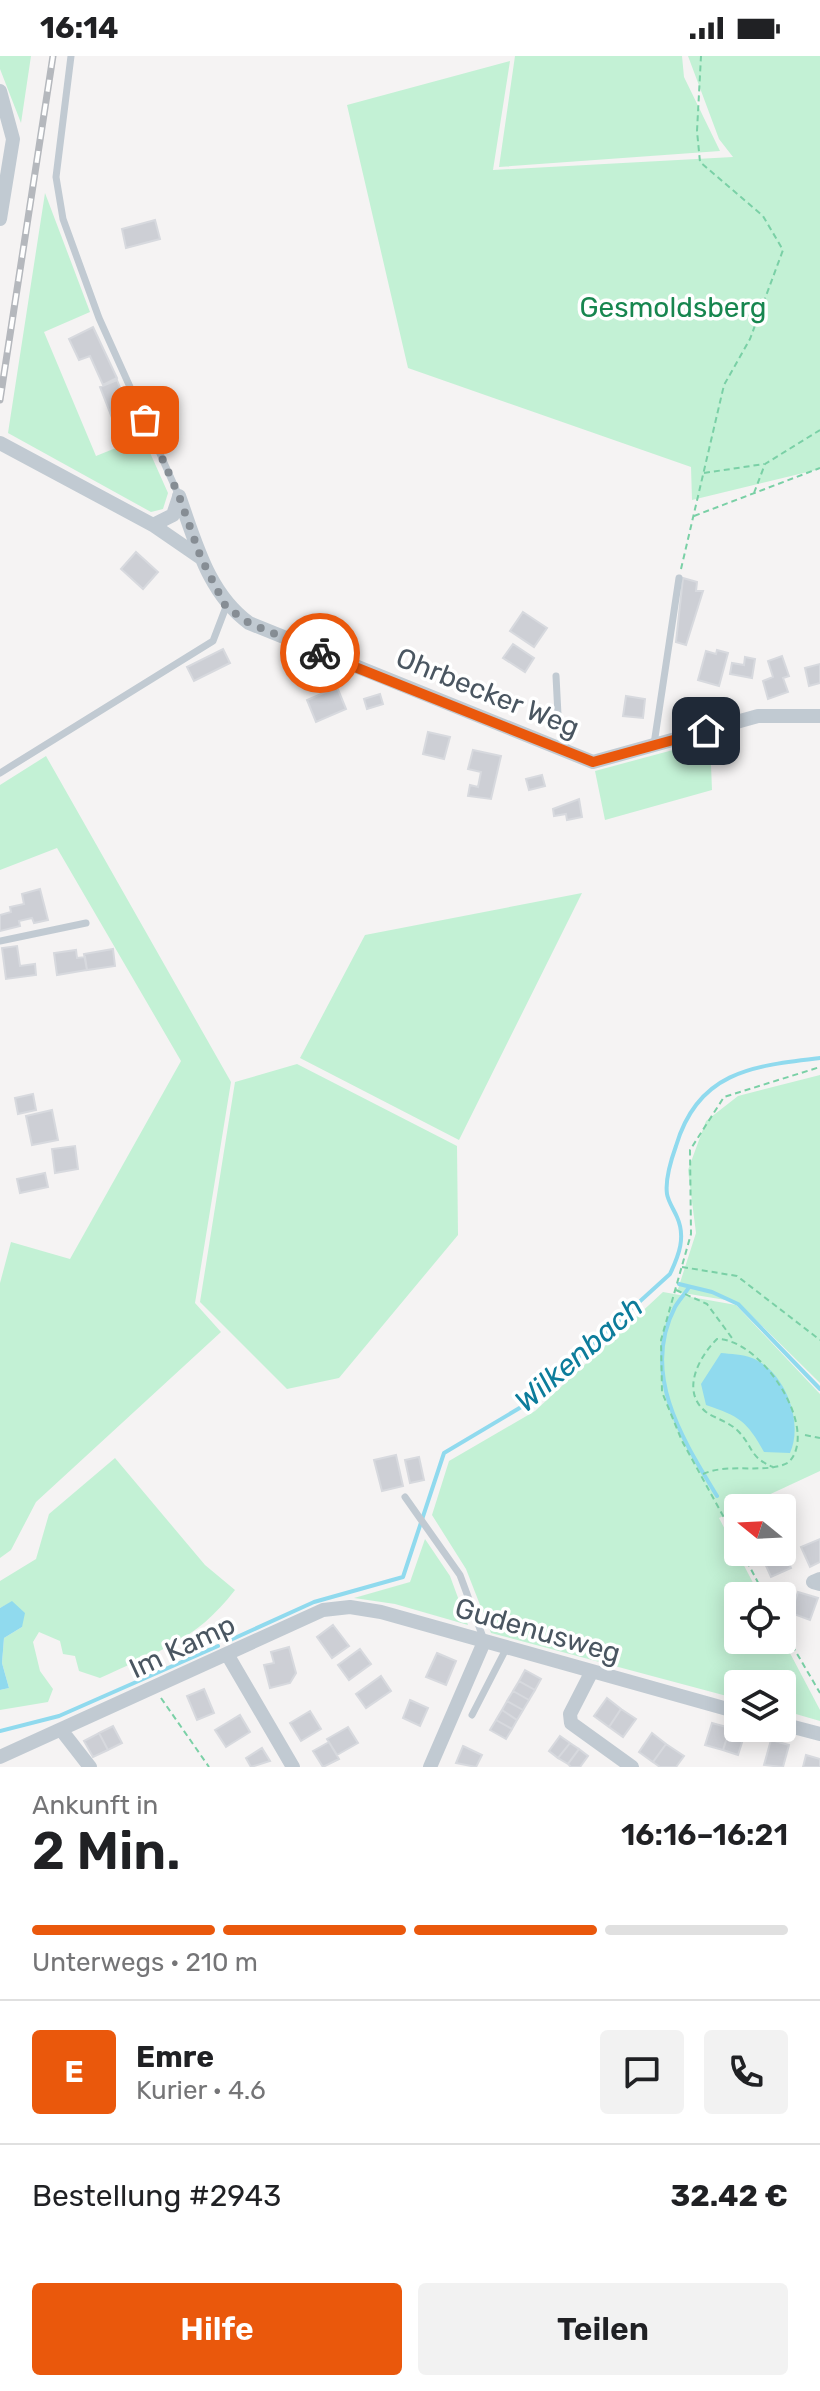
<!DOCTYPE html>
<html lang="de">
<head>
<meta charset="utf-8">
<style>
	body { margin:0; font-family:Rubik,sans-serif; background:#f2f2f2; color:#202124; height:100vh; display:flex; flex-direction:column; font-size:30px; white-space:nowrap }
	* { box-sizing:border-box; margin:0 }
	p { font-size:26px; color:#757577 }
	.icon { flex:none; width:44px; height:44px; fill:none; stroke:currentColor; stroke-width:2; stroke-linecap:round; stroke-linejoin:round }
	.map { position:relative; height:1711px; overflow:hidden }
	.side { display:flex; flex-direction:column; background:#fff; flex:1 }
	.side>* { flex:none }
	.needle { width:52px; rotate:288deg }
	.tools { position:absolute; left:724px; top:1438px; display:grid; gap:16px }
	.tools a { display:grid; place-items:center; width:72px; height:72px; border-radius:8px; background:#fff; box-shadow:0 4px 20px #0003; font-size:40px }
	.pin { position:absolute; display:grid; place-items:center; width:68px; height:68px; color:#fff; margin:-34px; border-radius:16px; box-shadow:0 4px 12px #0006 }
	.courier { position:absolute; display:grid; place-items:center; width:80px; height:80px; margin:-40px; border:6px solid #ea580c; border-radius:50%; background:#fff; color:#222; box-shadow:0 2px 10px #0007 }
	.head em { font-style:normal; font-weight:600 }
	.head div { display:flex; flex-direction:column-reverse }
	.head { display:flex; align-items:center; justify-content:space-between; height:136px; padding:0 32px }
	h1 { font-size:52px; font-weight:600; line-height:60px }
	.bar { display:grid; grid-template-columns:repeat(4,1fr); gap:12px 8px; align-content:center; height:96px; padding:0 32px }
	.bar i { height:10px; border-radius:6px; background:#e0e0e0 }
	.bar .active { background:#ea580c }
	.bar p { grid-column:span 4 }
	.line { display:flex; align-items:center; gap:20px; padding:0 32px; border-top:2px solid #e0e0e0 }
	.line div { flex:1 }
	.round { display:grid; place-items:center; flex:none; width:84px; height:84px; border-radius:8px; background:#f2f2f2 }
	.primary-button { display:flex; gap:16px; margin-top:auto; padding:16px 32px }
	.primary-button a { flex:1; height:92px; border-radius:8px; background:#ea580c; color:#fff; font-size:32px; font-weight:600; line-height:92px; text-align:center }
	.primary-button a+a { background:#f2f2f2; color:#202124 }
	.status { display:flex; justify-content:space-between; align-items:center; height:56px; padding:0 40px; background:#fff; direction:ltr }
	.status svg { height:22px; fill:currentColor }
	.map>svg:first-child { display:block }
</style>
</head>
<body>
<div class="status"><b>16:14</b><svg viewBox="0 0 49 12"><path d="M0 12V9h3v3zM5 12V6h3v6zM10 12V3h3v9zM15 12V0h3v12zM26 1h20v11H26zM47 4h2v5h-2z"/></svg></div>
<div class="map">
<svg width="820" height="1711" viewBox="0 0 820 1711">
	<rect width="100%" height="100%" fill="#f5f3f3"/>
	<path fill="#c3f1d5" d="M0 0H31L21 67 0 13Z
		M515 0H682L684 21 720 95 499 111Z
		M688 0H820V413L692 444 691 411 408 312 347 49 510 5 493 114 733 101 719 83Z
		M45 137 90 256 44 276 96 400 143 381 168 437 163 453 151 456 8 377Z
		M710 684 712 734 605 764 595 715Z
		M46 700 231 1026 195 1247 221 1276 36 1446 11 1494 0 1502V1227L11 1186 70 1203 181 1005 57 792 0 814V729Z
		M582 837 459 1084 300 1002 365 879Z
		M297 1008 457 1090 458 1179 339 1322 287 1333 200 1246 235 1026Z
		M820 1019V1327L738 1246 677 1236 696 1177 688 1114 706 1065 738 1040Z
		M663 1236 736 1249 820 1338V1415L719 1462 760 1540H738V1584L782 1582 820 1654V1665L782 1654V1628H738V1643L491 1577 466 1513 432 1459 449 1405 535 1355Z
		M115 1402 205 1509 235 1534C195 1586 158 1595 100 1622L79 1615 75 1600 63 1598 60 1585 39 1576 33 1586 40 1615 53 1633 48 1646 0 1654V1634L9 1632 2 1607 4 1582 22 1571 12 1546 0 1552V1525L36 1503 49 1458Z
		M425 1483 450 1520 468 1569 395 1548 354 1542 410 1526Z"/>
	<path fill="#90daee" d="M721 1297C730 1298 743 1298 752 1302 785 1315 804 1366 790 1397L764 1396C747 1365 739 1360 706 1349L701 1328Z
		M12 1545 25 1557 22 1571 4 1582 2 1607 9 1632 0 1634V1552Z"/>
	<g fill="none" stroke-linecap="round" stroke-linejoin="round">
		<path stroke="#90daee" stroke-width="4" d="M679 1228 712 1236 738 1248 820 1333
			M689 1231C685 1238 679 1244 675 1251 640 1318 683 1384 717 1440
			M226 1586 314 1546 403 1521 444 1397 528 1347 670 1218C679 1199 686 1181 677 1161 674 1154 668 1145 667 1138 665 1124 671 1104 676 1090 698 1015 753 1010 820 1002
			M0 1675 59 1660 218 1590"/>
	</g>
	<path fill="#cdcfd5" stroke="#d7d9de" stroke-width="2" d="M155 164 160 183 126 192 122 173Z
		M93 271 117 322 103 329 90 300 79 304 69 283Z
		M117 324 133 364 116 372 100 331Z
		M136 496 158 516 143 533 121 513Z
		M683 522 697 526 696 535H703L686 589 676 586Z
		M523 556 547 572 534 591 510 575Z
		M513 588 534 602 525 616 503 602Z
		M223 593 230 607 194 625 187 611Z
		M717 594 728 597 719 630 698 624 706 595 716 598Z
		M782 600 789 620 783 622 788 636 768 643 763 625 773 621 768 605Z
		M745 601 755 603 752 622 730 618 732 607 744 609Z
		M820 608V627L809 630 805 612Z
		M337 631 346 653 316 666 307 644Z
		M380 638 383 648 367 653 364 643Z
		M626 640 645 643 643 662 623 660Z
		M428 676 450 681 444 703 423 698Z
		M473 694 501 700 491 743 468 740 470 729 478 731 481 716 468 713Z
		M542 719 545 730 529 734 526 723Z
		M579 743 582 761 567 764 566 758 554 760 553 753Z
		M40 833 48 864 34 867 32 862 19 865 20 870 0 875V859L11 856 10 851 24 848 22 838Z
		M17 890 20 910 35 908 36 919 6 923 2 892Z
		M113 893 115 910 87 914 84 898Z
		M76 894 77 902 85 901 87 914 57 919 54 897Z
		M33 1038 36 1054 18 1058 15 1042Z
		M52 1054 58 1084 32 1089 26 1060Z
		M75 1090 78 1113 55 1117 52 1093Z
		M45 1117 48 1131 20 1137 17 1123Z
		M396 1399 403 1430 382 1435 374 1404Z
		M419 1401 424 1424 410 1427 405 1404Z
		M820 1483V1506L810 1511 801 1491Z
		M783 1494 791 1512 771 1521 763 1503Z
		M798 1536 818 1542 810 1564 791 1557Z
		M333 1569 349 1590 332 1602 317 1581Z
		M289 1591 296 1617 290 1627 270 1632 264 1609 274 1607 271 1596Z
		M360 1593 371 1608 349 1624 338 1609Z
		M437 1597 456 1605 446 1629 426 1621Z
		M525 1614 541 1623 535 1634 519 1625Z
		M381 1620 391 1635 366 1652 356 1638Z
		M519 1625 535 1634 529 1644 513 1635Z
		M204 1633 214 1657 197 1664 187 1640Z
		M513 1635 529 1644 523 1654 507 1645Z
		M607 1642 621 1653 609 1671 594 1660Z
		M410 1644 428 1652 420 1670 403 1662Z
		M507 1645 523 1654 517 1664 502 1654Z
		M621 1653 636 1663 623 1681 609 1671Z
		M502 1654 517 1664 512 1673 496 1664Z
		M310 1655 321 1673 301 1685 290 1667Z
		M240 1659 250 1676 226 1691 215 1674Z
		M496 1664 512 1673 506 1683 490 1674Z
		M712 1667 730 1672 723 1694 705 1689Z
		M113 1670 122 1687 108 1694 99 1677Z
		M348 1671 358 1687 337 1699 327 1683Z
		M730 1672 745 1677 738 1699 723 1694Z
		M99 1677 108 1694 93 1701 84 1685Z
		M652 1677 666 1688 653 1706 639 1696Z
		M560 1680 570 1687 558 1702 549 1695Z
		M771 1684 789 1689 783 1711 764 1709Z
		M329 1686 339 1703 323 1711 313 1695Z
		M570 1687 579 1693 568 1708 558 1702Z
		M666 1688 684 1700 676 1711H660L653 1706Z
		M463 1690 482 1699 476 1711 456 1707Z
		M262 1692 270 1705 251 1711 246 1702Z
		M579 1693 588 1700 580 1711H571L568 1708Z
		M806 1699 820 1703V1711H803Z"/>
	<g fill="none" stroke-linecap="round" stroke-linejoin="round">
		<path stroke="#7ad0a6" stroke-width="2" stroke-dasharray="6 4" stroke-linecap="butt" d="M704 417 764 408
			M754 437 765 408 820 374
			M694 460 820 412
			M681 513 724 329 750 283 783 194 763 160 700 106 697 75 701 0
			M682 1211 737 1220 820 1284
			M676 1234 707 1248 732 1282
			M805 1379 820 1382
			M703 1418C729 1406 768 1419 789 1406 820 1373 762 1283 717 1283 699 1301 680 1335 706 1356 716 1363 730 1366 739 1376 754 1392 749 1401 773 1411
			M738 1487 682 1385 662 1336 661 1284 691 1178 690 1094 724 1041 820 1011
			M742 1496 765 1540
			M782 1572 820 1637
			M161 1642 209 1711"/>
		<path stroke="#c1cad2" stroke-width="7" d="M71 0 56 121 63 163 99 262 179 440
			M556 620 558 659 567 694
			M654 688 679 522
			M0 717 213 585 226 551
			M0 885 86 867
			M405 1441 460 1519 484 1584
			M472 1659 506 1593"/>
		<path stroke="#c1cad2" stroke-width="14" d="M0 35 13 83 0 163
			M0 387 153 469 173 459 179 441
			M179 440C196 487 208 537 249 567L593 706 758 660H820
			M153 469 201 502
			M820 1523 813 1526 820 1528
			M227 1598 293 1711
			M591 1617 570 1658 571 1667 632 1711
			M782 1668 820 1678
			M62 1675 90 1711
			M0 1701 323 1554 350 1551 381 1556 738 1656
			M430 1711 484 1586"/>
		<g stroke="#b5b8bd" stroke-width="7">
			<path id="rail" d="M0 344 53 0"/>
		</g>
		<use href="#rail" stroke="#fff" stroke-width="4" stroke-dasharray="12" stroke-linecap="butt"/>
	</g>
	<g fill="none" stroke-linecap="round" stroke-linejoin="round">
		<path stroke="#868d94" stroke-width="8" stroke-dasharray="0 14.4" d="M145 364 179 440 201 502 226 551 249 567 320 597"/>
		<path stroke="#ea580c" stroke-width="10" d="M320 597 593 706 706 675"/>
	</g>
	<g text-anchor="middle" stroke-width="7" stroke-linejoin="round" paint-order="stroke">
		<g font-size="28" fill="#17864f" stroke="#fff">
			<text x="673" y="261">Gesmoldsberg</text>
		</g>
		<g font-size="28" fill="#4a5661" stroke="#fff">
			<text transform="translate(488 636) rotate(22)" y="10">Ohrbecker Weg</text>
			<text transform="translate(538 1574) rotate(16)" y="10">Gudenusweg</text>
			<text transform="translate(182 1590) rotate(-25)" y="10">Im Kamp</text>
		</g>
		<g font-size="30" font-style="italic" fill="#0c7c9b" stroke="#fff">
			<text transform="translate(579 1298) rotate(-41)" y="10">Wilkenbach</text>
		</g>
	</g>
</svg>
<div class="tools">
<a><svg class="needle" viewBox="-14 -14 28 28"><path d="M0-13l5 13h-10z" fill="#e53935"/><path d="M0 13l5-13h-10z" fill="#757577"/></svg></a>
<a><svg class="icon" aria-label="locate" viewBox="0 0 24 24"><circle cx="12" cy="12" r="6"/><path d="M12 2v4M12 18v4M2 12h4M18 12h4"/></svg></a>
<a><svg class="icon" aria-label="layers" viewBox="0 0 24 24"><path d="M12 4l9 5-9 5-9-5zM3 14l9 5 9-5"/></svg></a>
</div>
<div class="pin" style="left:145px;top:364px;background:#ea580c"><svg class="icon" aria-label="bag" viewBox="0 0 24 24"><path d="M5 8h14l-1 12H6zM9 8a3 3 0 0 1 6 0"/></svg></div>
<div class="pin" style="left:706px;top:675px;background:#1f2937"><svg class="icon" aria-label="home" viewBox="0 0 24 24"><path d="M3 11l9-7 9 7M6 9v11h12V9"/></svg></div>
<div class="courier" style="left:320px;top:597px"><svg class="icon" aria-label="bike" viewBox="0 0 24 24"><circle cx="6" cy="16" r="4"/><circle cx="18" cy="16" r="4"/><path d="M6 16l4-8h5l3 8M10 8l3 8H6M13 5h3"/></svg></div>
</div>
<section class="side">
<div class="head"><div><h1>2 Min.</h1><p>Ankunft in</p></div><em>16:16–16:21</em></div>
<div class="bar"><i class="active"></i><i class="active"></i><i class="active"></i><i></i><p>Unterwegs · 210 m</p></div>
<div class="line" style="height:144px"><b class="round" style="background:#ea580c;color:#fff">E</b><div><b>Emre</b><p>Kurier · 4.6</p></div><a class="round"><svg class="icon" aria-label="chat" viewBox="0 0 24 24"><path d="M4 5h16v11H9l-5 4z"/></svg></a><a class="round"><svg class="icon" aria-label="phone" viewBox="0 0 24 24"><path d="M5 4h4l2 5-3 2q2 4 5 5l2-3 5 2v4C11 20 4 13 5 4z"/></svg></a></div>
<div class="line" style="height:104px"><div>Bestellung #2943</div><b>32.42 €</b></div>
<div class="primary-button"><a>Hilfe</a><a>Teilen</a></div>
</section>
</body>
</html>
